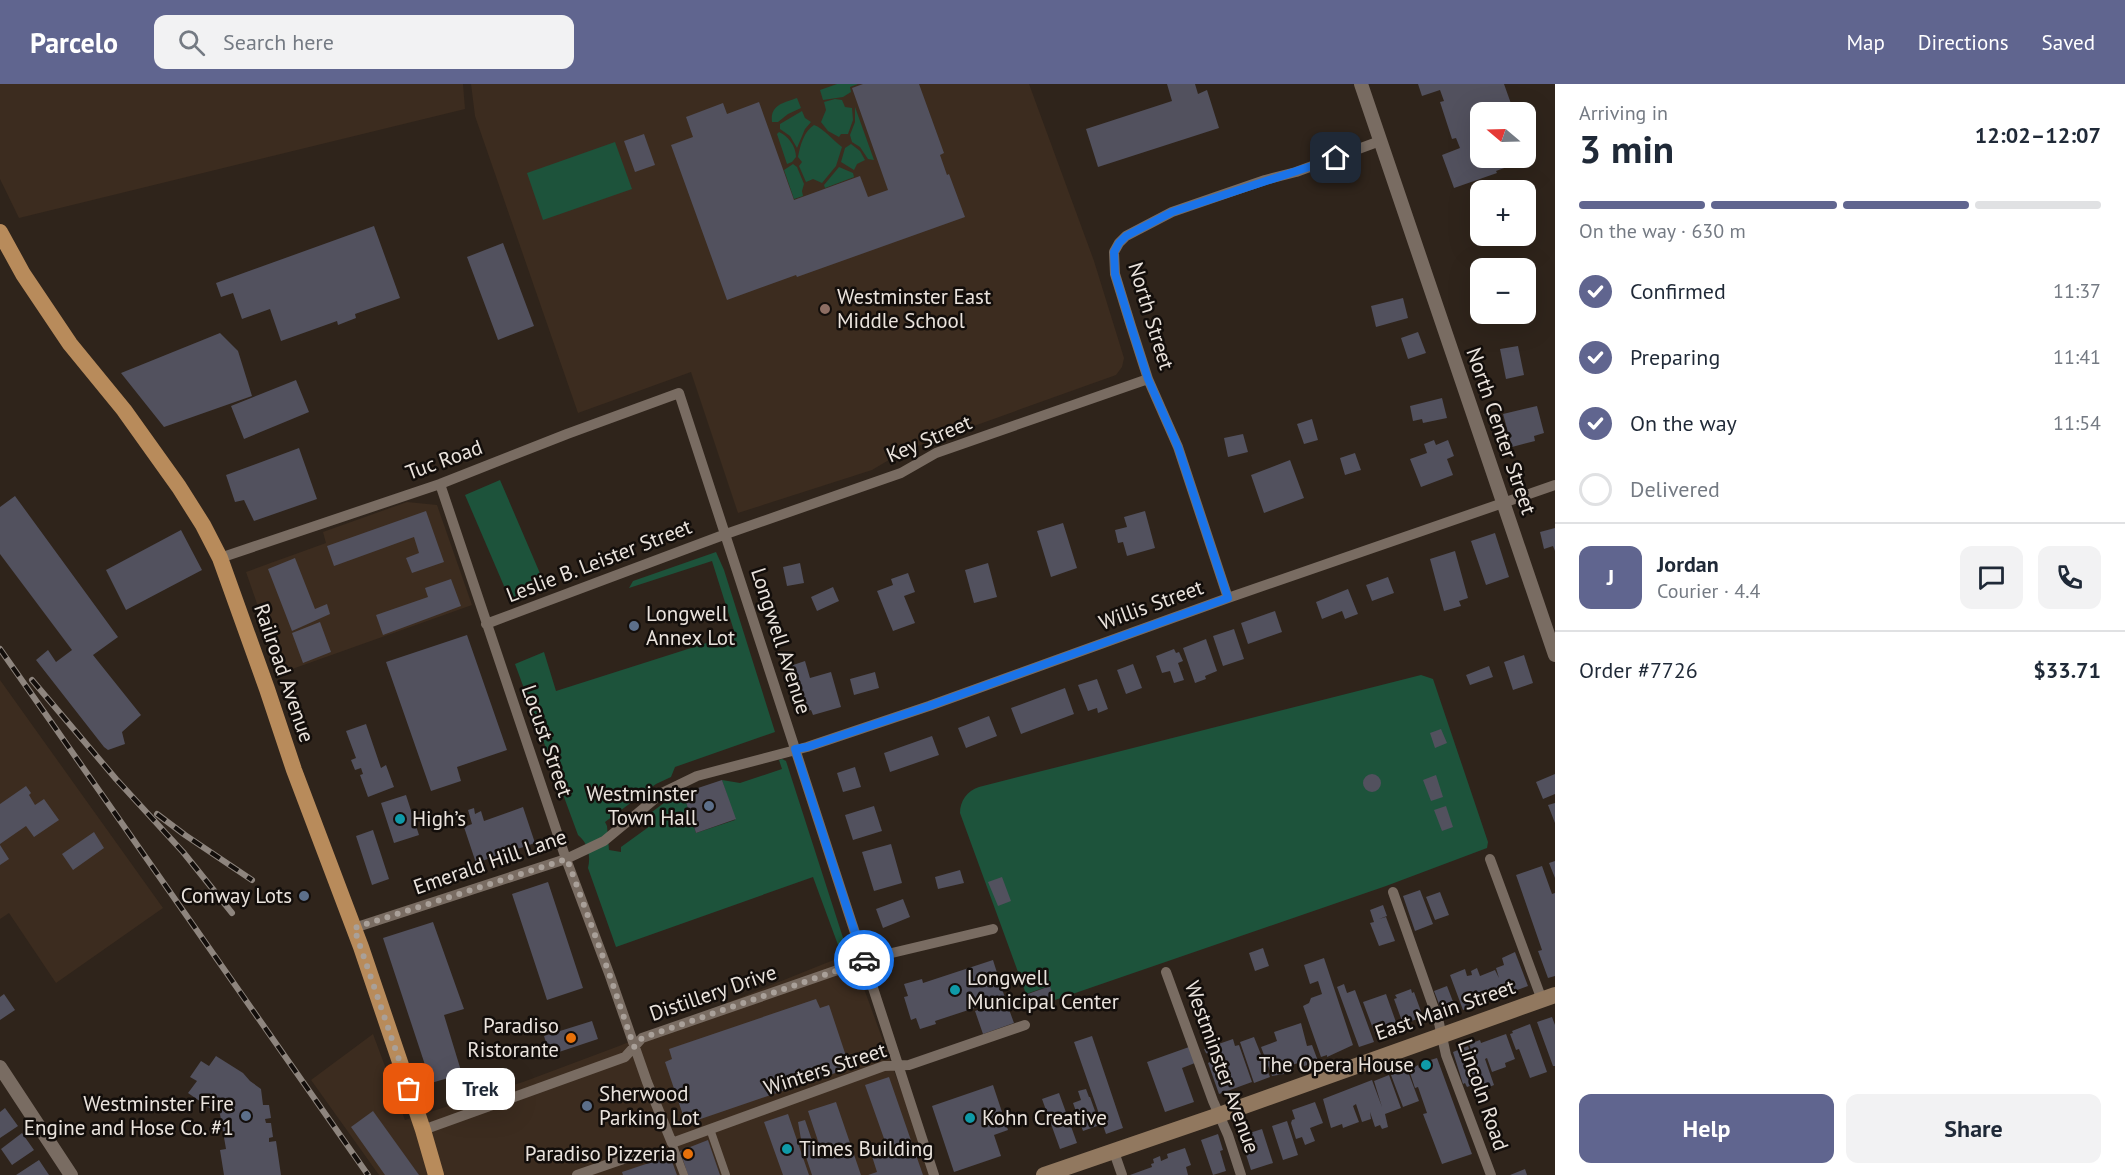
<!DOCTYPE html>
<html lang="en">
<head>
<meta charset="utf-8">
<style>
	body { margin:0; font-family:"PT Sans",sans-serif; background:#f2f2f3; color:#1f2937; height:100vh; display:flex; flex-direction:column; font-size:22px; white-space:nowrap }
	* { box-sizing:border-box; margin:0 }
	p { font-size:20px; color:#747a83 }
	.icon { flex:none; width:33px; height:33px; fill:none; stroke:currentColor; stroke-width:2; stroke-linecap:round; stroke-linejoin:round }
	.map { position:relative; flex:1; overflow:hidden }
	.panel { display:flex; flex-direction:column; background:#fff; width:570px }
	.panel>* { flex:none }
	.needle { width:39px; rotate:289deg }
	.tools { position:absolute; left:1470px; top:18px; display:grid; gap:12px }
	.tools a { display:grid; place-items:center; width:66px; height:66px; border-radius:12px; background:#fff; box-shadow:0 6px 24px #0002; font-size:30px }
	.pin { position:absolute; display:grid; place-items:center; width:51px; height:51px; color:#fff; margin:-26px; border-radius:12px; box-shadow:0 3px 9px #0006 }
	.courier { position:absolute; display:grid; place-items:center; width:60px; height:60px; margin:-30px; border:4px solid #1a73e8; border-radius:50%; background:#fff; color:#222; box-shadow:0 2px 8px #0007 }
	.bubble { position:absolute; height:42px; border-radius:12px; background:#fff; box-shadow:0 6px 24px #0002; font-size:20px; font-weight:700; line-height:42px; text-align:center }
	.headline em { font-style:normal; font-weight:700 }
	.headline div { display:flex; flex-direction:column-reverse }
	.headline { display:flex; align-items:center; justify-content:space-between; height:102px; padding:0 24px }
	h1 { font-size:39px; font-weight:700; line-height:45px }
	.bar { display:grid; grid-template-columns:repeat(4,1fr); gap:9px 6px; align-content:center; height:72px; padding:0 24px }
	.bar i { height:8px; border-radius:4px; background:#e0e1e3 }
	.bar .selected { background:#60658f }
	.bar p { grid-column:span 4 }
	.line { display:flex; align-items:center; gap:15px; padding:0 24px; border-top:2px solid #e0e1e3 }
	.line div { flex:1 }
	.round { display:grid; place-items:center; flex:none; width:63px; height:63px; border-radius:12px; background:#f2f2f3 }
	ol { padding:0 24px; list-style:none }
	li { display:flex; align-items:center; gap:18px; height:66px }
	li p { margin-inline-start:auto }
	li .icon { padding:6px; border-radius:50%; background:#60658f; color:#fff; stroke-width:4 }
	li:last-child { color:#747a83 }
	li i { width:33px; height:33px; border:3px solid #e0e1e3; border-radius:50% }
	.cta { display:flex; gap:12px; margin-top:auto; padding:12px 24px }
	.cta a { flex:1; height:69px; border-radius:12px; background:#60658f; color:#fff; font-size:24px; font-weight:700; line-height:69px; text-align:center }
	.cta a+a { background:#f2f2f3; color:#1f2937 }
	header { display:flex; align-items:center; gap:36px; box-sizing:border-box; height:84px; padding:0 30px; background:#60658f; color:#fff }
	header strong { font-size:28px }
	nav { display:flex; gap:33px; margin-inline-start:auto; font-size:21px }
	.search { width:420px; height:54px; background:#f2f2f3; display:flex; align-items:center; gap:15px; box-sizing:border-box; padding:0 21px; border-radius:12px; color:#747a83; font-size:22px }
	main { display:flex; flex:1; min-height:0 }
	.map>svg:first-child { display:block }
</style>
</head>
<body>
<header>
<strong>Parcelo</strong>
<div class="search"><svg class="icon" aria-label="search" viewBox="0 0 24 24"><circle cx="10" cy="10" r="6"/><path d="M15 15l6 6"/></svg>Search here</div>
<nav><a>Map</a><a>Directions</a><a>Saved</a></nav>
</header>
<main>
<div class="map">
<svg width="1555" height="1091" viewBox="0 0 1555 1091">
	<rect width="100%" height="100%" fill="#2f241b"/>
	<path fill="#3c2c1f" d="M0 0H463L465 25 19 134 0 95Z
		M471 0H1029L1094 177 1124 274 1122 283 1116 291 904 367 872 386 738 429 691 288 578 329 475 32Z
		M407 418 437 421 472 521 281 589 246 488 326 459 323 448Z
		M0 596 163 824 56 899 9 829 0 835Z
		M851 869 932 1091H379L311 996 373 950 405 1036 523 998 619 962Z"/>
	<path fill="#1d533b" d="M837 0H858L850 3 851 8 843 13 823 16 820 6Z
		M797 14 801 24 788 30 778 38H772C770 21 783 19 797 14Z
		M835 15 842 16 845 23 852 24 853 36 848 50H841L839 53 828 47 821 38 826 26 824 18Z
		M855 23 874 76 868 75 860 63 852 58 850 51 855 38Z
		M802 27 805 34 811 38 805 45 797 64 790 52 780 45V40Z
		M814 41C823 44 835 58 842 63L836 82 822 99 813 95 806 98 799 82 802 78 798 73C800 62 804 47 814 41Z
		M779 48C788 52 796 62 796 73L792 78 787 80 777 50Z
		M615 58 632 105 543 136 527 89Z
		M851 60 860 67 865 76 857 80 854 86 841 78 845 64Z
		M793 80 797 83 804 100 802 107 803 112 794 115 784 86Z
		M839 83 853 89 854 93 825 104 824 101Z
		M500 396 545 501 510 516 465 411Z
		M716 468 724 486 775 648 675 683 671 693 656 700 605 738 607 742 609 766 621 768V763L650 742 644 734 669 715 683 709 696 749 735 736 722 696 740 699 782 685 779 676 782 675 786 677 846 863 841 869 813 793 616 863 588 784C591 772 588 759 578 751L515 580 544 568 556 607 735 550 712 477 629 504 633 497Z
		M1421 591 1433 595 1488 758 1487 764 1386 802 1055 916 1049 902 1026 910 960 729C960 717 967 707 979 703Z"/>
	<path fill="#52515e" d="M863 0H919L944 69 940 71 947 91 949 90 965 133 797 193 796 191 727 216 671 61 693 53 686 33 723 19 727 30 759 18 794 116 860 92 868 113 888 106 852 4Z
		M1167 0H1195L1198 10 1207 6 1219 44 1098 83 1086 45 1172 17Z
		M1418 0H1504L1514 28H1480V74H1526V65L1529 75 1496 87 1497 89 1454 104 1442 71 1460 64 1456 54 1452 55 1440 18 1444 17 1440 6 1422 12Z
		M644 50 655 81 635 88 624 57Z
		M374 142 400 214 355 230 356 234 338 241 337 237 281 257 270 225 242 235 233 209 221 213 216 199Z
		M503 159 534 242 498 256 467 173Z
		M1480 209V230H1487L1489 236 1478 239 1470 212Z
		M1403 214 1408 234 1376 243 1371 222Z
		M1418 248 1426 269 1408 275 1401 254Z
		M220 249 238 267 252 312 164 343 121 289Z
		M1518 262 1524 291 1506 295 1500 265Z
		M296 296 309 328 244 355 231 322Z
		M1442 314 1447 334 1423 339 1422 335 1413 337 1410 322Z
		M1537 322 1544 349 1534 352 1535 357 1512 363 1503 330Z
		M1312 335 1318 356 1304 360 1297 340Z
		M1243 350 1248 368 1228 373 1224 354Z
		M1434 356 1436 361 1448 356 1454 372 1447 375 1453 391 1421 403 1410 375 1427 369 1424 360Z
		M299 364 317 415 254 437 244 416 235 418 226 391Z
		M1355 369 1361 386 1345 391 1340 374Z
		M1290 376 1304 414 1264 429 1251 391Z
		M15 412 118 553 93 571 141 631 122 648 125 660 108 666 104 663 36 576 48 566 56 578 72 566 0 470V423Z
		M426 427 444 478 412 489 406 474 419 469 414 453 334 482 327 462Z
		M1145 427 1155 464 1127 472 1123 458 1118 459 1115 446 1127 443 1124 433Z
		M1063 439 1077 484 1051 493 1037 447Z
		M1555 444V467L1553 462 1544 465 1540 448Z
		M181 446 202 486 126 526 106 486Z
		M1495 449 1509 493 1486 501 1471 457Z
		M1455 467 1468 514 1459 517 1461 522 1444 527 1430 475Z
		M295 474 315 525 327 520 330 530 292 547 268 485Z
		M800 479 804 499 787 502 783 483Z
		M988 479 997 513 974 519 965 486Z
		M908 489 915 508 904 512 915 539 893 547 877 507 893 501 891 495Z
		M1388 493 1394 509 1372 517 1366 501Z
		M451 495 461 522 383 551 376 531 428 513 425 504Z
		M833 503 839 517 817 527 811 513Z
		M1348 505 1358 530 1345 535 1342 527 1322 535 1316 518Z
		M1275 527 1282 548 1248 560 1241 539Z
		M320 538 331 568 303 579 292 549Z
		M1234 545 1244 575 1223 582 1213 552Z
		M467 551 507 666 457 683 461 697 431 707 386 578Z
		M1206 555 1217 587 1205 592 1206 595 1195 599 1183 564Z
		M1174 565 1176 569 1179 568 1183 577 1178 579 1184 596 1174 599 1170 587 1162 589 1156 572Z
		M1524 571 1533 599 1513 606 1504 578Z
		M805 577 810 594 831 588 841 623 813 631 811 626 802 629 790 582Z
		M1133 580 1142 604 1126 610 1117 586Z
		M1489 582 1493 593 1470 601 1466 591Z
		M875 588 879 604 854 611 850 595Z
		M1097 595 1108 625 1098 629 1097 624 1088 627 1078 601Z
		M1065 604 1074 630 1021 650 1011 624Z
		M989 632 997 652 966 664 958 644Z
		M366 640 381 684 386 681 394 703 368 713 360 691 363 690 361 684 355 686 351 676 356 674 346 647Z
		M1441 645 1447 659 1435 664 1430 649Z
		M932 652 939 671 890 688 884 669Z
		M855 683 861 703 843 708 837 689Z
		M1555 690V710L1543 715 1536 698Z
		M1363 699a9 9 0 1 1 18 0a9 9 0 1 1-18 0Z
		M1436 691 1443 713 1431 717 1423 696Z
		M722 696 736 735 696 749 683 709Z
		M26 702 31 709 29 711 35 721 44 715 59 736 34 753 26 742 0 760V720Z
		M406 711 419 751 394 759 381 719Z
		M1555 719V739L1548 721Z
		M874 722 882 747 853 756 845 731Z
		M1446 722 1453 743 1442 747 1434 726Z
		M523 723 535 759 476 779 464 743 472 740 468 726 474 724 475 730 481 727 484 737Z
		M373 746 389 795 372 801 356 752Z
		M94 748 104 764 73 786 62 770Z
		M891 760 902 799 874 807 862 768Z
		M0 761 9 775 0 781Z
		M1555 777V794L1549 779Z
		M1542 782 1552 810 1555 809V892L1548 894 1538 867 1542 866 1516 791Z
		M960 786 964 799 938 805 935 793Z
		M1002 793 1011 817 998 822 988 798Z
		M548 798 583 904 547 916 512 810Z
		M1420 806 1433 840 1415 847 1403 812Z
		M1440 808 1449 831 1435 836 1426 813Z
		M903 815 910 833 883 844 876 825Z
		M1383 821 1387 832 1379 835 1386 833 1395 857 1379 862 1370 839 1374 838 1370 826Z
		M433 838 464 925 444 931 462 990 431 999 383 854Z
		M1263 864 1269 882 1255 887 1249 869Z
		M1515 868 1528 902 1463 926 1450 891 1465 885 1467 892 1472 891 1471 887 1477 884 1480 892 1495 886 1499 894 1496 884 1504 881 1502 874Z
		M1324 874 1353 961 1327 973V971L1321 973 1303 922 1309 919 1311 914 1322 910 1318 897 1310 900 1304 881Z
		M993 876 1005 914 935 937 936 940 920 945 916 934 911 936 904 913 908 912 904 900 922 895 923 899Z
		M1344 900 1347 909 1355 906 1374 958 1359 963 1337 903Z
		M1050 902 1055 918 1031 927 1025 911Z
		M1447 902 1457 928 1444 933 1434 907Z
		M1411 905 1412 909 1414 908 1423 933 1403 940 1394 915 1397 914 1395 911Z
		M4 910 15 926 0 936V913Z
		M1386 910 1397 941 1375 950 1363 918Z
		M816 915 820 924 829 921 850 984 686 1040 665 978 672 975 669 965Z
		M1006 917 1014 939 983 950 975 927Z
		M1552 933 1555 941V982H1553L1537 938Z
		M592 937 598 955 550 971 544 952Z
		M1301 939 1307 962 1312 961 1318 977 1302 983 1301 978 1286 983 1288 987 1284 990 1272 992 1261 963 1277 957 1274 948Z
		M1530 940 1547 988 1530 994 1519 965 1516 966 1510 950 1513 949 1512 947Z
		M1506 950 1515 975 1505 979 1506 983 1492 988 1487 974 1485 975 1494 1001 1485 1005 1469 960 1480 956 1481 959Z
		M1092 952 1123 1044 1106 1050 1074 958Z
		M1254 953 1270 993 1254 999 1240 958Z
		M1233 955 1235 962 1239 961 1252 998 1219 1010 1208 979 1212 977 1210 971 1206 969 1204 965Z
		M1468 962 1480 993 1476 995 1478 999 1467 1003 1465 999 1463 1000 1453 968Z
		M1189 963 1195 979 1182 984 1194 1018 1165 1028 1147 978Z
		M216 972 243 989 250 997 261 1005 263 1021H269L271 1034 265 1035 266 1039H271L273 1053 269 1054V1058L276 1057 281 1091H224L220 1066 226 1065 220 1030 215 1025 214 1027 188 1009 197 997 190 993 201 977 209 982Z
		M1437 974 1472 1070 1442 1080 1423 1030 1427 1029 1418 1003 1415 1004 1409 986 1418 981 1419 984 1428 980 1427 977Z
		M1407 985 1419 1017 1403 1023 1391 991Z
		M1389 991 1401 1024 1385 1030 1388 1043 1382 1045 1380 1041 1375 1043 1370 1028 1371 1035 1362 1038 1356 1020 1353 1022 1359 1038 1343 1044 1342 1040 1331 1044 1323 1015 1372 996 1382 1023 1374 997Z
		M889 993 923 1091H868L877 1088 870 1066 887 1063 865 1001Z
		M993 1001 1008 1046 994 1051 1001 1072 954 1088 932 1022Z
		M1086 1005 1089 1013H1090L1100 1041 1083 1047 1073 1019 1081 1016 1078 1007Z
		M1059 1009 1077 1059 1060 1065 1042 1015Z
		M836 1018 861 1091H812L802 1061 798 1038 805 1036 815 1065 820 1063 808 1027Z
		M1315 1018 1323 1039 1310 1044 1315 1057 1305 1061 1302 1053 1296 1055 1291 1039 1292 1036 1295 1035 1292 1026Z
		M5 1024 18 1042 0 1054V1028Z
		M373 1027 419 1091H385L351 1043Z
		M788 1030 809 1091H783L764 1038Z
		M1287 1037 1298 1071 1283 1076 1272 1042Z
		M1262 1045 1273 1079 1251 1086 1240 1052Z
		M22 1049 34 1066 12 1081 1 1065Z
		M1218 1050 1223 1066 1220 1067 1226 1087 1213 1091 1201 1056Z
		M708 1056 720 1091H688L680 1067Z
		M1185 1064 1191 1081 1186 1083 1188 1091H1130L1152 1083 1151 1080 1154 1079 1153 1075 1160 1072 1161 1077 1168 1074 1167 1070Z
		M670 1072 677 1091H623L622 1088Z
		M39 1076 49 1091H16Z
		M1525 1085 1527 1091H1510Z"/>
	<g fill="none" stroke-linecap="round" stroke-linejoin="round">
		<path stroke="#796c62" stroke-width="8" d="M710 1045 726 1091
			M672 1059 684 1091"/>
		<path stroke="#796c62" stroke-width="10" d="M440 400 566 775 610 892 647 998 672 1059 884 982 909 981 1025 941
			M220 474 440 400 567 350 679 309 934 1091
			M1228 514 1178 363 1148 295 1131 242 1115 190 1114 168 1119 159 1126 152 1172 128 1265 96 1296 88 1380 57
			M486 540 726 450 901 389 936 369 1148 295
			M1490 775 1542 916
			M1393 808 1439 939 1446 971 1491 1091
			M354 844 566 775 604 757 662 709 697 692 807 663 929 622 1228 514 1555 401
			M1166 888 1213 1017 1228 1051 1241 1091
			M423 1046 625 973 642 954 875 873 993 845
			M1114 1068 1122 1091
			M577 1091 635 1071"/>
		<path stroke="#796c62" stroke-width="14" d="M1361 0 1555 571
			M0 983 71 1091"/>
		<path stroke="#91785f" stroke-width="16" d="M1044 1091 1219 1031 1555 911"/>
		<path stroke="#b88b5b" stroke-width="16" d="M0 148 23 190 70 260 124 326 179 403 203 441 220 474 267 605 294 686 361 863 423 1046 436 1091"/>
		<g stroke="#8e857e" stroke-width="6">
			<path id="rail" d="M0 565 368 1091
				M32 596 116 695 183 768 232 829
				M157 730 185 751 252 796"/>
		</g>
		<use href="#rail" stroke="#130e0b" stroke-width="4" stroke-dasharray="11" stroke-linecap="butt"/>
	</g>
	<g fill="none" stroke-linecap="round" stroke-linejoin="round">
		<path stroke="#a9a099" stroke-width="6" stroke-dasharray="0 10.8" d="M409 1005 354 844 567 775 610 892 634 963 642 954 836 887 864 876"/>
		<path stroke="#1a73e8" stroke-width="8" d="M864 876 795 665 807 663 929 622 1228 514 1178 363 1148 295 1131 242 1115 190 1114 168 1119 159 1126 152 1172 128 1336 74"/>
	</g>
	<circle fill="#8d6e63" stroke="#130e0b" stroke-width="2" cx="825" cy="225" r="6"/>
	<g fill="#5c6f8a" stroke="#130e0b" stroke-width="2">
		<circle cx="634" cy="542" r="6"/>
		<circle cx="709" cy="722" r="6"/>
		<circle cx="304" cy="812" r="6"/>
		<circle cx="587" cy="1022" r="6"/>
		<circle cx="246" cy="1032" r="6"/>
	</g>
	<g fill="#0f9aa8" stroke="#130e0b" stroke-width="2">
		<circle cx="400" cy="735" r="6"/>
		<circle cx="955" cy="906" r="6"/>
		<circle cx="1426" cy="981" r="6"/>
		<circle cx="970" cy="1034" r="6"/>
		<circle cx="787" cy="1065" r="6"/>
	</g>
	<g fill="#e8710a" stroke="#130e0b" stroke-width="2">
		<circle cx="571" cy="954" r="6"/>
		<circle cx="688" cy="1070" r="6"/>
	</g>
	<g text-anchor="middle" stroke-width="5" stroke-linejoin="round" paint-order="stroke">
		<g font-size="21" fill="#eae3dd" stroke="#130e0b" text-anchor="start">
			<text x="837" y="220">Westminster East<tspan x="837" dy="24">Middle School</tspan></text>
			<text x="646" y="537">Longwell<tspan x="646" dy="24">Annex Lot</tspan></text>
			<text x="697" y="717" text-anchor="end">Westminster<tspan x="697" dy="24">Town Hall</tspan></text>
			<text x="412" y="742">High’s</text>
			<text x="292" y="819" text-anchor="end">Conway Lots</text>
			<text x="967" y="901">Longwell<tspan x="967" dy="24">Municipal Center</tspan></text>
			<text x="559" y="949" text-anchor="end">Paradiso<tspan x="559" dy="24">Ristorante</tspan></text>
			<text x="1414" y="988" text-anchor="end">The Opera House</text>
			<text x="599" y="1017">Sherwood<tspan x="599" dy="24">Parking Lot</tspan></text>
			<text x="234" y="1027" text-anchor="end">Westminster Fire<tspan x="234" dy="24">Engine and Hose Co. #1</tspan></text>
			<text x="982" y="1041">Kohn Creative</text>
			<text x="799" y="1072">Times Building</text>
			<text x="676" y="1077" text-anchor="end">Paradiso Pizzeria</text>
		</g>
		<g font-size="21" fill="#eae3dd" stroke="#130e0b">
			<text transform="translate(1151 232) rotate(73)" y="7">North Street</text>
			<text transform="translate(1501 347) rotate(71)" y="7">North Center Street</text>
			<text transform="translate(929 355) rotate(-23)" y="7">Key Street</text>
			<text transform="translate(444 376) rotate(-20)" y="7">Tuc Road</text>
			<text transform="translate(599 477) rotate(-21)" y="7">Leslie B. Leister Street</text>
			<text transform="translate(1151 521) rotate(-20)" y="7">Willis Street</text>
			<text transform="translate(781 557) rotate(72)" y="7">Longwell Avenue</text>
			<text transform="translate(284 589) rotate(71)" y="7">Railroad Avenue</text>
			<text transform="translate(547 657) rotate(71)" y="7">Locust Street</text>
			<text transform="translate(490 778) rotate(-19)" y="7">Emerald Hill Lane</text>
			<text transform="translate(713 909) rotate(-19)" y="7">Distillery Drive</text>
			<text transform="translate(1445 926) rotate(-19)" y="7">East Main Street</text>
			<text transform="translate(1222 983) rotate(70)" y="7">Westminster Avenue</text>
			<text transform="translate(825 985) rotate(-18)" y="7">Winters Street</text>
			<text transform="translate(1483 1011) rotate(71)" y="7">Lincoln Road</text>
		</g>
	</g>
</svg>
<div class="tools">
<a><svg class="needle" viewBox="-14 -14 28 28"><path d="M0-13l5 13h-10z" fill="#e53935"/><path d="M0 13l5-13h-10z" fill="#747a83"/></svg></a>
<a>+</a>
<a>−</a>
</div>
<div class="pin" style="left:409px;top:1005px;background:#ea580c"><svg class="icon" aria-label="bag" viewBox="0 0 24 24"><path d="M5 8h14l-1 12H6zM9 8a3 3 0 0 1 6 0"/></svg></div>
<div class="pin" style="left:1336px;top:74px;background:#1f2937"><svg class="icon" aria-label="home" viewBox="0 0 24 24"><path d="M3 11l9-7 9 7M6 9v11h12V9"/></svg></div>
<div class="courier" style="left:864px;top:876px"><svg class="icon" aria-label="car" viewBox="0 0 24 24"><path d="M5 17H2v-5l4-1 3-4h7l3 4 3 1v5h-3M9 17h6M6 11h13"/><circle cx="7" cy="17" r="2"/><circle cx="17" cy="17" r="2"/></svg></div>
<div class="bubble" style="left:446px;top:984px;width:69px">Trek</div>
</div>
<section class="panel">
<div class="headline"><div><h1>3 min</h1><p>Arriving in</p></div><em>12:02–12:07</em></div>
<div class="bar"><i class="selected"></i><i class="selected"></i><i class="selected"></i><i></i><p>On the way · 630 m</p></div>
<ol>
<li><svg class="icon" aria-label="check" viewBox="0 0 24 24"><path d="M5 12l5 5 9-10"/></svg>Confirmed<p>11:37</p></li>
<li><svg class="icon" aria-label="check" viewBox="0 0 24 24"><path d="M5 12l5 5 9-10"/></svg>Preparing<p>11:41</p></li>
<li><svg class="icon" aria-label="check" viewBox="0 0 24 24"><path d="M5 12l5 5 9-10"/></svg>On the way<p>11:54</p></li>
<li><i></i>Delivered</li>
</ol>
<div class="line" style="height:108px"><b class="round" style="background:#60658f;color:#fff">J</b><div><b>Jordan</b><p>Courier · 4.4</p></div><a class="round"><svg class="icon" aria-label="chat" viewBox="0 0 24 24"><path d="M4 5h16v11H9l-5 4z"/></svg></a><a class="round"><svg class="icon" aria-label="phone" viewBox="0 0 24 24"><path d="M5 4h4l2 5-3 2q2 4 5 5l2-3 5 2v4C11 20 4 13 5 4z"/></svg></a></div>
<div class="line" style="height:78px"><div>Order #7726</div><b>$33.71</b></div>
<div class="cta"><a>Help</a><a>Share</a></div>
</section>
</main>
</body>
</html>
